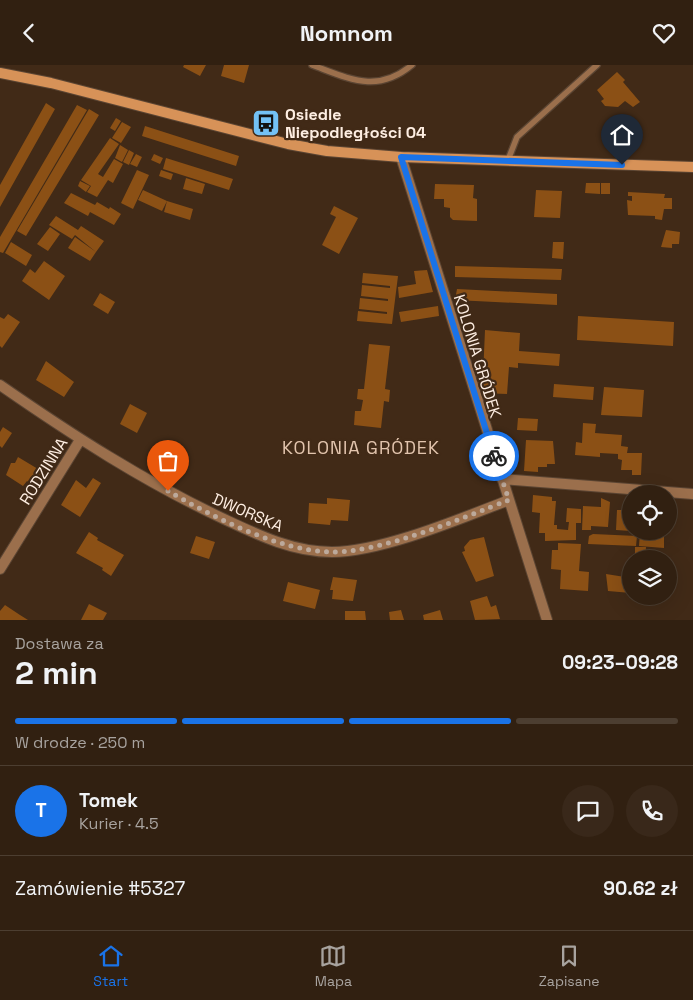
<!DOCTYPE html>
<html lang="pl">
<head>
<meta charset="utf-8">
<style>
	body { margin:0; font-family:"Space Grotesk",sans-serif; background:#39281a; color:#f1f3f6; height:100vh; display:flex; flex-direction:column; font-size:19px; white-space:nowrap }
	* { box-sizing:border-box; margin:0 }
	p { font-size:16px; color:#a8a39f }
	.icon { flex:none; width:28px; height:28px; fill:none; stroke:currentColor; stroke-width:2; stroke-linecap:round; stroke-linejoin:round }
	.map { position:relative; height:555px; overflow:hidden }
	.side { display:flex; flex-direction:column; background:#312011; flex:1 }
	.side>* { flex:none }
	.fabs { position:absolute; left:622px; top:420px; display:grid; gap:10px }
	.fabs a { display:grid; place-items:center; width:55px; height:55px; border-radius:50%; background:#312011; box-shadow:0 5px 20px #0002,0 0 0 1px #4c3e31; font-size:25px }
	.pin { position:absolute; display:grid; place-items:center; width:42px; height:42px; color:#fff; margin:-51px -21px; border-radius:50% 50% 50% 0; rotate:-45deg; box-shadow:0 0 5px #0007 }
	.pin .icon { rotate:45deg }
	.courier { position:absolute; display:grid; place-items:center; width:50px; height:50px; margin:-25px; border:4px solid #1a73e8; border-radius:50%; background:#fff; color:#222; box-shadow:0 1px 6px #0007 }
	.head em { font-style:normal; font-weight:700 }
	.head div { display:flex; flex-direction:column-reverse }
	.head { display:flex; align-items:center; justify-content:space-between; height:85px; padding:0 15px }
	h1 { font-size:32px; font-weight:700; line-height:38px }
	.bar { display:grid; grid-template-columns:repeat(4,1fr); gap:8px 5px; align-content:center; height:60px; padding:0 15px }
	.bar i { height:6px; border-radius:4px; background:#4c3e31 }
	.bar .active { background:#1a73e8 }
	.bar p { grid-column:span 4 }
	.line { display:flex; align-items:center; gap:12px; padding:0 15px; border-top:1px solid #4c3e31 }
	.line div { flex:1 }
	.round { display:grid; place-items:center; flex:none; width:52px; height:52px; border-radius:26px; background:#39281a }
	header { display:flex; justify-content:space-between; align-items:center; height:65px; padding:0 15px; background:#312011; font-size:22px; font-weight:700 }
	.tabs { display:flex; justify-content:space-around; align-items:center; height:70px; border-top:1px solid #4c3e31; background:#312011; font-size:14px; color:#a8a39f }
	.tabs a { display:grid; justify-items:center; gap:2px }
	.tabs .active { color:#1a73e8 }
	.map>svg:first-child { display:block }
</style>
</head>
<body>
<header><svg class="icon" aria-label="back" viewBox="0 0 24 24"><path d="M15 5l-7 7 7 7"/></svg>Nomnom<svg class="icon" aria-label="heart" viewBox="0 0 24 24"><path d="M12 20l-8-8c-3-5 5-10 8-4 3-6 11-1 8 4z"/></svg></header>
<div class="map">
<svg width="693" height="555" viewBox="0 0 693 555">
	<rect width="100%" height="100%" fill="#412a17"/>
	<path fill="#8b5015" d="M184 0H206L200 11 183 2Z
		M224 0H249L244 18 221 11Z
		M617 7 625 15 623 17 640 37 633 42 625 36 618 42 605 41 601 36 604 34 597 25Z
		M46 38 55 44 0 142V120Z
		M77 40 87 45 3 188 0 187V172Z
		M89 44 99 50 26 171 17 166Z
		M116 53 121 56 115 66 110 63Z
		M122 57 131 62 121 78 112 73Z
		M145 61 239 91 236 101 142 71Z
		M110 73 119 79 98 109 103 112 114 94 123 99 113 118 108 115 97 132 87 127 91 121 81 115Z
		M120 80 128 85 122 97 115 93Z
		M129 85 134 88 129 100 123 97Z
		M136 89 142 92 137 102 130 99Z
		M154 89 163 93 160 99 151 95Z
		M166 93 233 114 229 125 163 104Z
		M137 105 149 110 133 144 121 138Z
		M161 105 173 109 171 115 159 111Z
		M186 113 205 119 202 129 183 124Z
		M80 116 90 121 86 127 78 121Z
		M586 118H600V129L585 128Z
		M601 118H610V129H601Z
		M435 119 474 120 473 133 477 134V156L453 155 450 152V143L444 142V134H434Z
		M143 125 167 136 162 146 138 135Z
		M536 125 562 126 560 153 534 152Z
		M628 127 665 129 664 133H672V144H664L662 155 655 154V151L628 150 627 135 632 136V131H628Z
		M71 128 95 140 97 137 109 144 110 142 121 149 114 160 90 147 88 151 64 138Z
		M167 136 193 144 190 155 164 147Z
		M334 141 358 153 339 189 322 180 336 152 330 149Z
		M56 151 78 165 81 161 104 176 96 187 75 170 72 174 49 160Z
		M50 162 60 169 48 186 37 179Z
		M666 165 680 167 679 179H672V183L661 182Z
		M75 172 96 187 90 196 68 183Z
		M11 177 32 190 26 201 5 188Z
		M553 177H564L563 194 552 193Z
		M44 196 65 211 49 235 22 216 30 204 35 208Z
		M455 201 562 204 561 215 455 212Z
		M427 205 433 227 399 233 398 222 416 219 414 206Z
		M363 208 398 211 392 259 357 256 358 246 387 249V247L359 244 360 233 388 236V234L361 231 362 220 390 223V221L362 218Z
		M457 224 557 229V240L455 235Z
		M100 228 115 237 108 249 93 240Z
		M438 241 439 251 401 257 399 247Z
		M8 249 20 257 2 283 0 281V252L4 254Z
		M578 251 674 257 673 281 577 275Z
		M485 265 520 268 519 286 560 289 559 301 518 298V303L509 302 507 329 481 328 478 316 484 314 485 317H489L490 311H483Z
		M369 279 390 281 385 324 390 325 389 337 384 336 381 363 354 360 355 346H361L363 335 357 334 358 324H364Z
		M46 296 74 317 64 332 36 315Z
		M554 319 594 322 593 335 553 332Z
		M604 322 644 325 642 352 601 350Z
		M130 339 147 348 137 368 120 359Z
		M518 353 538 354 537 366 517 365Z
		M583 358 596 359 595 368 622 370 621 381 628 382 627 388H642L641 410H632V405H621L622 395 618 394V389L600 388V392L575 390 576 377 582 378Z
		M3 362 12 368 2 383 0 381V367Z
		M526 375 553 376 555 399H547V402H538V407L524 406Z
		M18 392 43 407 34 421 27 416 23 421 6 410 11 398H15Z
		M93 413 101 418 80 452 61 440 76 415 86 423Z
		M533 430 552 432V436H556L554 460H557V464L568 465 569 457H566L567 443 581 444V458H576V475L545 476V468H539L540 448 532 447Z
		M327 433 350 435 348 456 331 455 330 460 308 458 309 438 327 439Z
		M601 433 610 437 608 462 591 461V465H582L583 441 601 442Z
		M669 434H674V448H669Z
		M628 442H631V466L616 465 617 445H628Z
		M640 466H664V483L639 481Z
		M89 467 98 473 97 475 124 490 111 511 102 505 103 503 76 488Z
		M593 469 637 471 636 481 588 479 589 471Z
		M196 471 215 477 209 494 190 488Z
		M484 472 494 511 476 517 462 487 465 486 464 482 470 475Z
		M558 478 581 479 579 506 589 507 588 526 560 524 561 505 551 504 552 485H558Z
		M635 482H646L645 494H635Z
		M606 509 625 512V517H631V528L608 526Z
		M333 512 357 515 353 536 332 534 333 525H330Z
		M288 517 320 525 315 544 283 536Z
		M487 531 491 542 496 540 500 554 475 555 470 536Z
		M89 539 107 548 103 555H81Z
		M5 540 20 550 28 555H0V546Z
		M401 545 404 555H390L389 547Z
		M440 545 443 555H424L423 550Z
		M345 546H365L366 555H345Z"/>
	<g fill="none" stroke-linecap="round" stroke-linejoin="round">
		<g stroke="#5b4533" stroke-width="8">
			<path id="service" d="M312 0C350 14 377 29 412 0
				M508 95 517 72 597 0"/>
		</g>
		<g stroke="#5b4533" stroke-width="12">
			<path id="minor" d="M401 92 547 555
				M0 320C72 370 145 417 224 454 258 470 293 487 332 487 382 487 462 453 509 435
				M502 414 693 429
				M0 504 80 375"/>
		</g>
		<g stroke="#5b4533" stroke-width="12">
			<path id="secondary" d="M0 8 51 18 288 79 327 86 401 92 693 102"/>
		</g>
		<use href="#service" stroke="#9b6f4c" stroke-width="5.5"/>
		<use href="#minor" stroke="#9b6f4c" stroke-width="10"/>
		<use href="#secondary" stroke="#d79258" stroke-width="10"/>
	</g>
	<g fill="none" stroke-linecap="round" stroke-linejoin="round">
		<path stroke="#bca99b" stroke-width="5" stroke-dasharray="0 9" d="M168 426C213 452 279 486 331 487 381 488 462 453 509 435L494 391"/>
		<path stroke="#1a73e8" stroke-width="6" d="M494 391 401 92 622 100"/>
	</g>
	<defs>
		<g id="bus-square" transform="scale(1.4375)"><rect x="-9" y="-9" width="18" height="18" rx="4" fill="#73c1f5" stroke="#412a17"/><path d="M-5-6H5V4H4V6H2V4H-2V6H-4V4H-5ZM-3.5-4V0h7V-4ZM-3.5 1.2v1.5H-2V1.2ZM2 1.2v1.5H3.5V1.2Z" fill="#111"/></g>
	</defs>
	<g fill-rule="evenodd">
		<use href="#bus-square" x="266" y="58"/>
	</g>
	<g text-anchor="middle" stroke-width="4.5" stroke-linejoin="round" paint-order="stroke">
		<g font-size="16" font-weight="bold" fill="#feeee2" stroke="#412a17" text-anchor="start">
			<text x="285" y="55">Osiedle<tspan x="285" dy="18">Niepodległości 04</tspan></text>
		</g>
		<g font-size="16" fill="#feeee2" stroke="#412a17">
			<text transform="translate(478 291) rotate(73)" y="6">KOLONIA GRÓDEK</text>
			<text transform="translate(43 406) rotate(-58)" y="6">RODZINNA</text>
			<text transform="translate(248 447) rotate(23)" y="6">DWORSKA</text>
		</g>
		<g font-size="18" letter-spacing="1" fill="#e2c4ad" stroke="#412a17">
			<text x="361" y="389">KOLONIA GRÓDEK</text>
		</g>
	</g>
</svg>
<div class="fabs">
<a><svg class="icon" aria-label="locate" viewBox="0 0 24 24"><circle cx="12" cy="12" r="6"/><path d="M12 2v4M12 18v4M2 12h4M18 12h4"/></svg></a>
<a><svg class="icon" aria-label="layers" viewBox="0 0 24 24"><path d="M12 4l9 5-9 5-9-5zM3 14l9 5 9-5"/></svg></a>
</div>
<div class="pin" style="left:168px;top:426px;background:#ea580c"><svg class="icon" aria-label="bag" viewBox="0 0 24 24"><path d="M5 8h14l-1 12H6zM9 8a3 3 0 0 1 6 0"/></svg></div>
<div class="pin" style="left:622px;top:100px;background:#1f2937"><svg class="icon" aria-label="home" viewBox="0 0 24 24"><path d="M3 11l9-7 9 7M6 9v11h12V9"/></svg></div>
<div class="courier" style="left:494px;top:391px"><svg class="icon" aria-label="bike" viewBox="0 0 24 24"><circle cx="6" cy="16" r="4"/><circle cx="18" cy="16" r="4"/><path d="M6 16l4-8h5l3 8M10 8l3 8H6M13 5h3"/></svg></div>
</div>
<section class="side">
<div class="head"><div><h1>2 min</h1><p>Dostawa za</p></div><em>09:23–09:28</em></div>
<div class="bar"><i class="active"></i><i class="active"></i><i class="active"></i><i></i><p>W drodze · 250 m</p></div>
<div class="line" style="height:90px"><b class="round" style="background:#1a73e8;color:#fff">T</b><div><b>Tomek</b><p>Kurier · 4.5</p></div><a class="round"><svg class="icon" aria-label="chat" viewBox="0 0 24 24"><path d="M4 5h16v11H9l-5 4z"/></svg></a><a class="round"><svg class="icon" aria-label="phone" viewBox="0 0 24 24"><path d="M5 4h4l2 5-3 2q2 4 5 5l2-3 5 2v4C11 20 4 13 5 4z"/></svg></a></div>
<div class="line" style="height:65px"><div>Zamówienie #5327</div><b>90.62 zł</b></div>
</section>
<nav class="tabs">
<a class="active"><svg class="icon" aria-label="home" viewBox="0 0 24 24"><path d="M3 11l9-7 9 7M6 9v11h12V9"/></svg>Start</a>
<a><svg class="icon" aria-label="map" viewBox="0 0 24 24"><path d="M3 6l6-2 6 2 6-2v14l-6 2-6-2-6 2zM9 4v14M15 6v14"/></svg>Mapa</a>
<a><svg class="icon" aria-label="saved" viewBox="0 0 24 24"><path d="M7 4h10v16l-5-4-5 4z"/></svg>Zapisane</a>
</nav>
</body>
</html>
